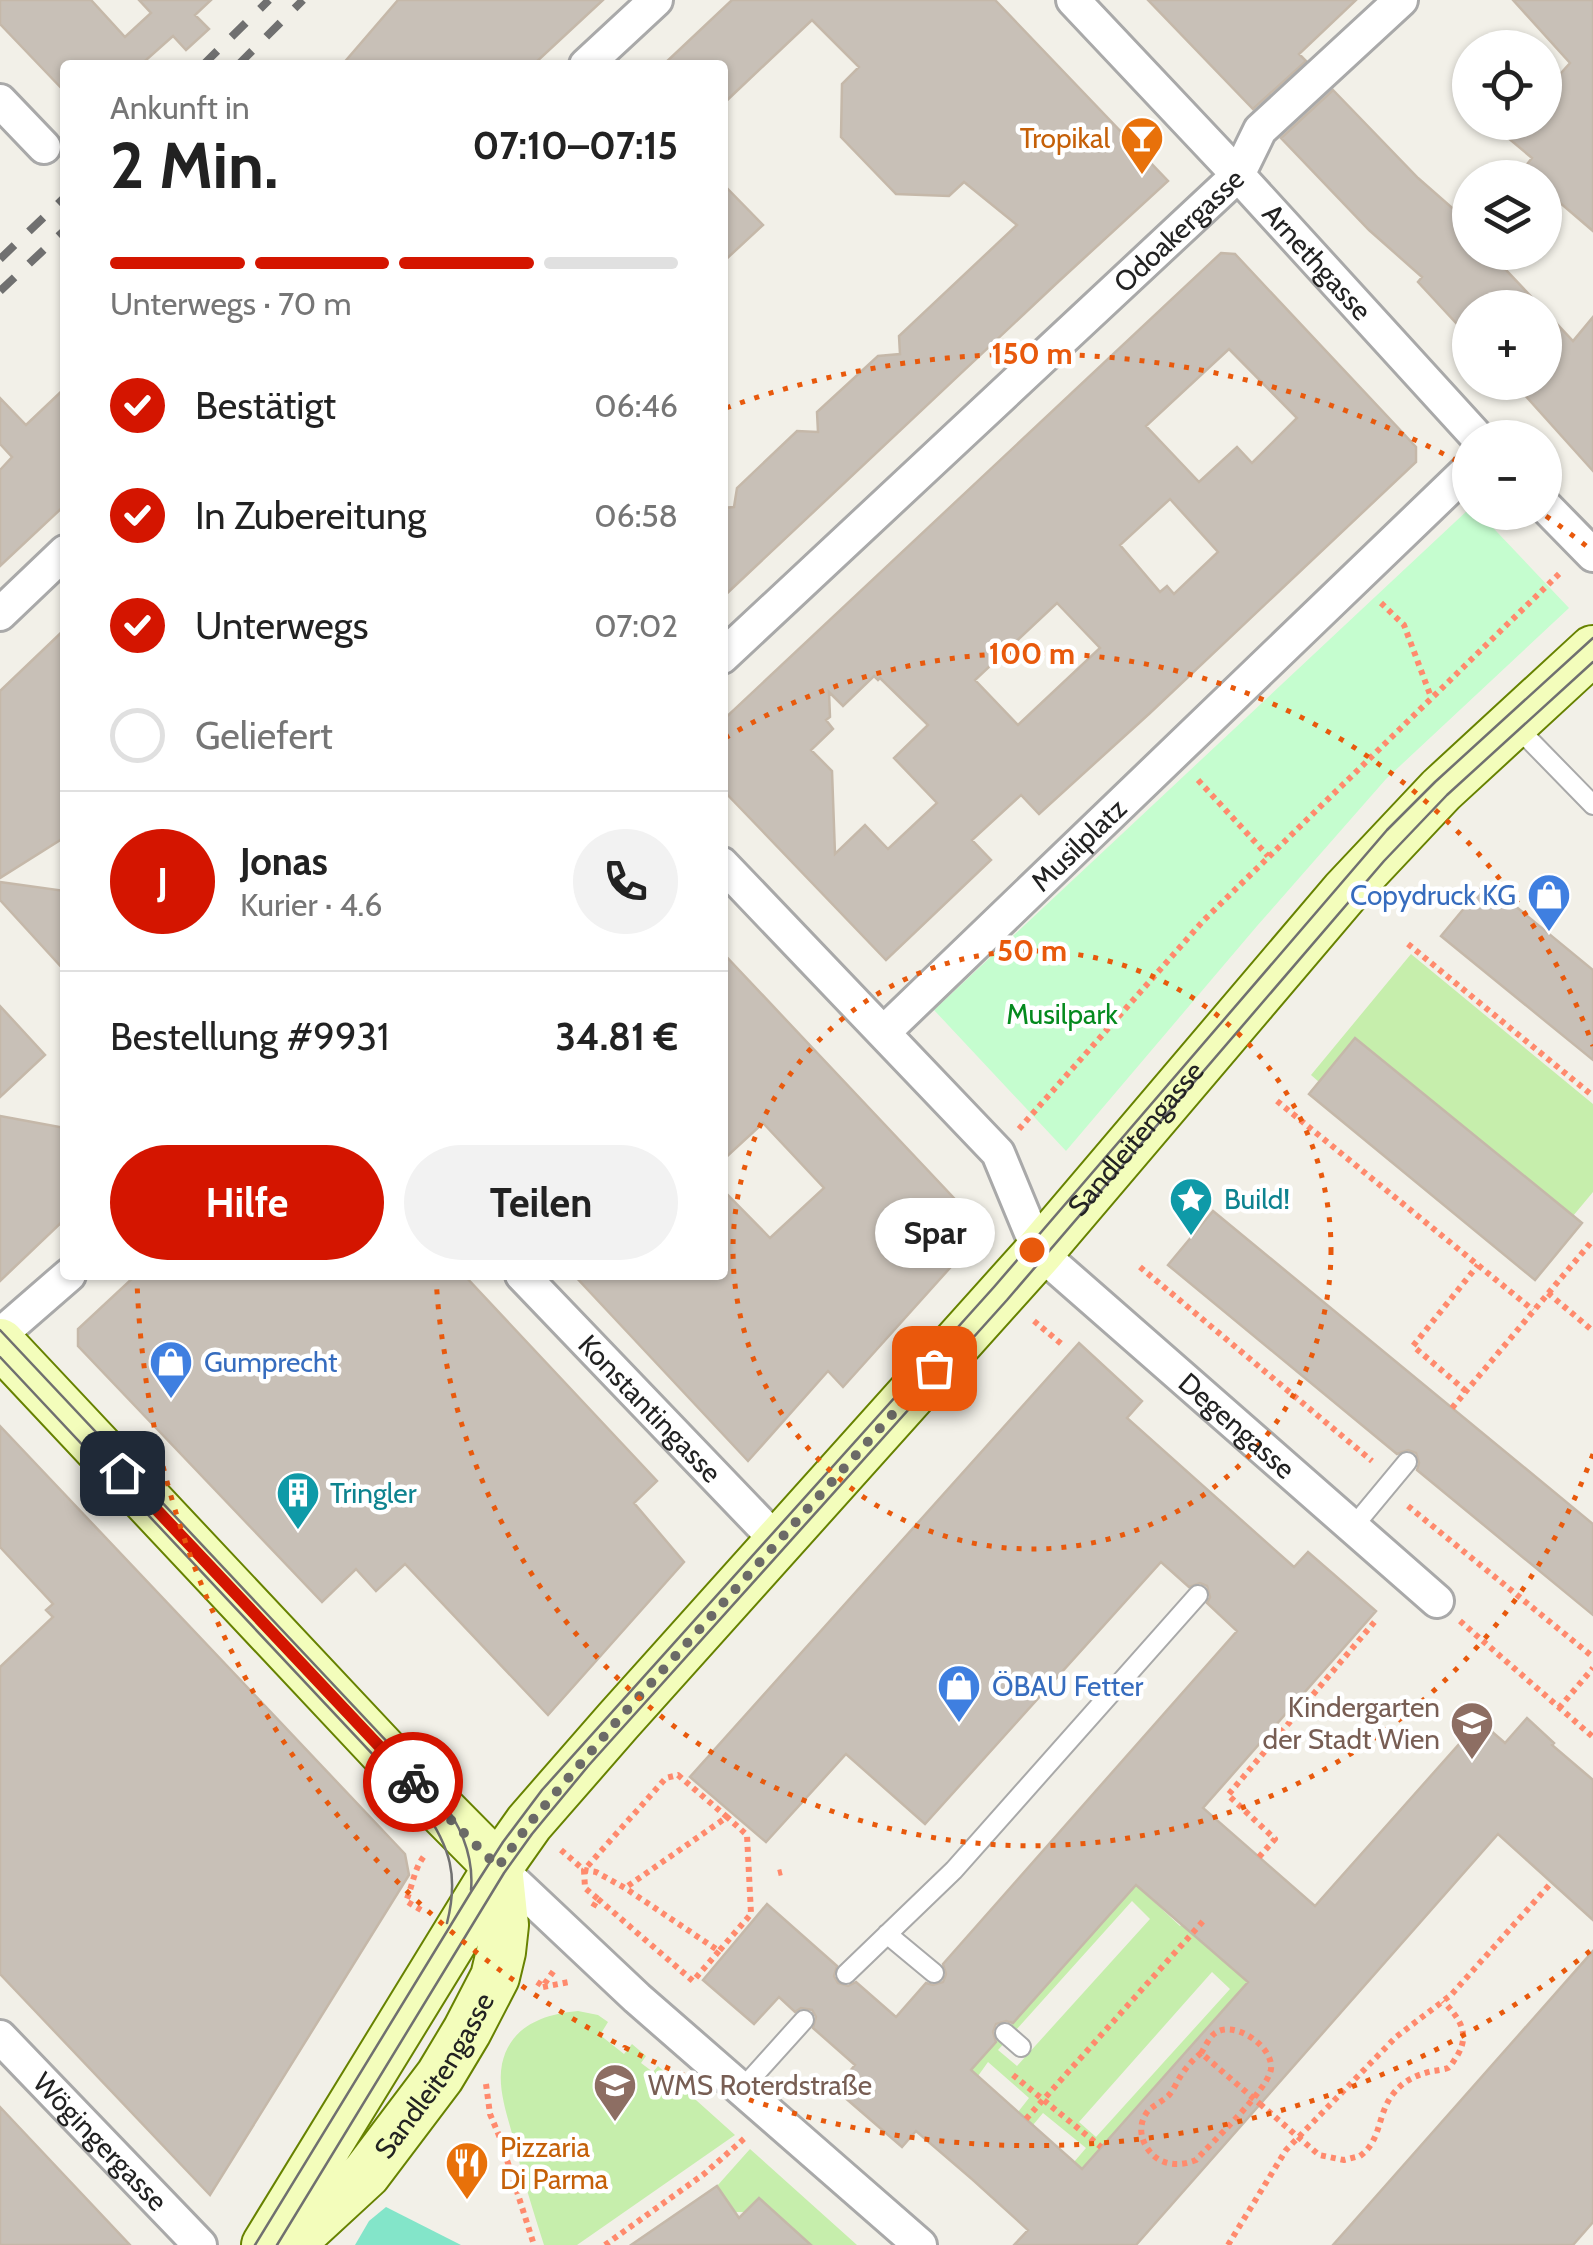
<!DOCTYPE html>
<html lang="de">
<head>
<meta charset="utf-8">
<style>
	body { margin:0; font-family:Cabin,sans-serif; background:#f2f2f2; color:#222; height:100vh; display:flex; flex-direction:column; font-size:38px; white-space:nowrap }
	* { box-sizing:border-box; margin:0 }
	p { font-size:32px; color:#767676 }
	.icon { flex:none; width:55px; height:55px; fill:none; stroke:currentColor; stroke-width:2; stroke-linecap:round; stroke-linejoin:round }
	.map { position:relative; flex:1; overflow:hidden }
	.drawer { position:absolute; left:60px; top:60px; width:668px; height:1220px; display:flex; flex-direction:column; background:#fff; border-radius:10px; box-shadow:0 2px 8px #0004 }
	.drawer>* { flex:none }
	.fabs { position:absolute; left:1452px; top:30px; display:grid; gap:20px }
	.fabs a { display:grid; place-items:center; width:110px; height:110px; border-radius:50%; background:#fff; box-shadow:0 2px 8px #0004; font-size:50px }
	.pin { position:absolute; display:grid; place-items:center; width:85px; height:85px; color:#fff; margin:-42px; border-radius:20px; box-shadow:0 5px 15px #0006 }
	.courier { position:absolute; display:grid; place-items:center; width:100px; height:100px; margin:-50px; border:8px solid #d41500; border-radius:50%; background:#fff; color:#222; box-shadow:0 2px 12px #0007 }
	.bubble { position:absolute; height:70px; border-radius:35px; background:#fff; box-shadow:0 2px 8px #0004; font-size:32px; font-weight:800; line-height:70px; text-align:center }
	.overview em { font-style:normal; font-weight:800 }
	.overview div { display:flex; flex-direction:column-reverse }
	.overview { display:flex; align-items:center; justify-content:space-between; height:170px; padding:0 50px }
	h1 { font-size:65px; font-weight:800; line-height:75px }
	.bar { display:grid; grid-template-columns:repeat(4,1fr); gap:15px 10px; align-content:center; height:120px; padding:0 50px }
	.bar i { height:12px; border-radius:8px; background:#e0e0e0 }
	.bar .active { background:#d41500 }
	.bar p { grid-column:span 4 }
	.line { display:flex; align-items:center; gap:25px; padding:0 50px; border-top:2px solid #e0e0e0 }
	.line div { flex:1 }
	.round { display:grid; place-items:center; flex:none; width:105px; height:105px; border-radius:52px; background:#f2f2f2 }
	ol { padding:0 50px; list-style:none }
	li { display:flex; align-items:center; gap:30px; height:110px }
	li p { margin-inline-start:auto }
	li .icon { padding:10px; border-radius:50%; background:#d41500; color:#fff; stroke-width:4 }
	li:last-child { color:#767676 }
	li i { width:55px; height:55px; border:5px solid #e0e0e0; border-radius:50% }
	.action { display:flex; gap:20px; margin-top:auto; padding:20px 50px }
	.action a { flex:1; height:115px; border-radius:60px; background:#d41500; color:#fff; font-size:40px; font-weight:800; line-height:115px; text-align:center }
	.action a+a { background:#f2f2f2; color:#222 }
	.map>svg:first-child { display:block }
</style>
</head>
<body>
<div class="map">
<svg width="1593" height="2245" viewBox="0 0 1593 2245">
	<rect width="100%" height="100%" fill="#f2f0e8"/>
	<path fill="#c6eeac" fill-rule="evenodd" d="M1411 954 1593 1104V1192L1573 1216 1319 1082 1311 1075Z
		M1136 1885 1180 1926 1195 1911 1260 1969 1082 2169 1074 2162 1086 2148 1043 2113 1033 2125 1018 2112 1029 2098 988 2062 978 2076 971 2070ZM1132 1901 1150 1919 1017 2066 998 2050ZM1212 1972 1230 1989 1096 2137 1079 2122Z
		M578 2011 598 2015 608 2022 600 2035 624 2054 632 2044 646 2056 641 2063 653 2072 658 2066 735 2135 577 2245H544C533 2210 522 2176 514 2141 508 2117 497 2089 502 2064 510 2026 544 2014 578 2011Z
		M750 2149 857 2245H811L759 2198 745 2212H734L717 2186Z"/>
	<path fill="#c5fdcf" d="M1470 508V512L1479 513 1569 608 1386 779 1257 926 1066 1151 934 1010Z"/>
	<path fill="#83e5c9" d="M386 2207 461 2245H355L369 2221Z"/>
	<path fill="#c8c0b7" stroke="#c5b8a9" stroke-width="2.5" fill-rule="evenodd" d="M0 0H91L125 37 151 13 139 0H211L195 15 209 29 186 50 173 36 146 60 151 65H65V92L0 24Z
		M398 0H603L533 65H342Z
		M732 0H995L1168 181 1058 282 722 598V508L734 507 737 488 797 431 818 432 817 412 878 356 900 354 899 336 1017 225 964 182 949 196 896 194 841 137 842 84 859 67 812 20 722 105V65H663Z
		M1148 0H1356L1299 54 1306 61 1253 109Z
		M1513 0H1593V231L1552 196 1554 194 1545 187V178H1535L1524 168 1532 158 1489 122H1545V91L1570 63Z
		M1333 90 1418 178 1458 213 1454 217 1470 232V252H1489L1542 308H1470V338L1418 282 1422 277 1369 230 1281 138Z
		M722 183 763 225 722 263Z
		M1221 253 1235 254 1416 447V462L1150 713 1039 814 1021 795 972 840 991 860 886 960 722 789V721ZM1229 349 1297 418 1252 463 1237 447 1199 482 1146 426ZM1170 499 1218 552 1174 594 1167 586 1160 592 1120 545ZM1057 603 1100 648 1018 725 975 680ZM874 676 878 680 880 678 928 725 894 758 937 803 888 849 865 825 835 854 832 771 811 750 833 729 826 720 830 717 829 692 843 706Z
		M1545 311 1573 341 1593 317V471L1513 382H1545Z
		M65 388V505L0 566V470L12 457 0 444V398L26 425Z
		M65 629V837L0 878V691Z
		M0 882 65 891V971L0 900Z
		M1486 882 1593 970V1060L1441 936Z
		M722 952 984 1230 843 1387 828 1371 748 1461 574 1275H722V1189L770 1238 824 1188 763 1123 722 1161Z
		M0 1006 45 1055 0 1097Z
		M1355 1038 1582 1223 1535 1280 1309 1094Z
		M0 1116 65 1128V1219L0 1281Z
		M1213 1211 1593 1524V1615L1417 1470 1419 1463 1416 1453 1408 1450 1397 1454 1168 1265Z
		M136 1275H464L657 1481 634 1503 684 1562 548 1715 405 1564 376 1591 356 1569 322 1602 78 1346V1329Z
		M1079 1343 1142 1401 1127 1418 1294 1567 1308 1552 1376 1611 1203 1808 1315 1906 1469 1733 1479 1740 1490 1730 1505 1743 1527 1718 1554 1743 1552 1745 1593 1780V1920L1498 1834 1136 2245H1014L1028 2230 973 2180 916 2131 902 2147 835 2089 855 2065 813 2028 816 2017 812 2010 801 2008 795 2012 779 1997 754 2024 703 1980 767 1904 837 1966 834 1976 838 1983 848 1986 856 1982 896 2017 926 1983 933 1985 943 1982 946 1974 943 1964 1237 1631 1207 1603 1210 1597 1207 1586 1200 1583 1189 1587 1161 1562 925 1824 846 1754 766 1842 690 1777ZM1136 1885 1248 1982 1082 2169 971 2070 996 2042 993 2032 996 2024 1006 2021 1013 2023Z
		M0 1426 405 1854 409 1875 210 2195 0 1974V1667L53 1617 46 1610 53 1604 0 1547Z
		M1593 1951V2222L1573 2245H1333Z
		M0 2107 130 2245H0Z
		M717 2186 739 2218 759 2198 811 2245H631Z"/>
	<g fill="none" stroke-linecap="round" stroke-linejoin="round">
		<g stroke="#a9a9a9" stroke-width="22">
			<path id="lane" d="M1513 723 1593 805
				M1353 1527 1407 1462
				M887 1934 934 1973
				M846 1974 954 1870 1198 1595
				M1005 2033 1021 2047
				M741 2090 804 2020"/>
		</g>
		<g stroke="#a9a9a9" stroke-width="38">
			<g id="street">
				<path id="s1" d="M1073 0 1238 175 1478 438"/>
				<path d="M586 65 656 0"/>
				<path d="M0 101 44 147"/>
				<path d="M1545 506 1593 555"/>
				<path d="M0 614 65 552"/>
				<path id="s2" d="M722 657 1238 175 1260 130 1401 0"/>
				<path id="s3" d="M722 864 998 1153 1039 1252 1437 1601"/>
				<path id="s4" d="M884 1032 1470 468"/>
				<path id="s5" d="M522 1275 778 1542"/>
				<path d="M0 1335 69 1275"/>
				<path d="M498 1867 637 1998 920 2245"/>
				<path id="s6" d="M0 2037 200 2245"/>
			</g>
		</g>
		<g stroke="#678200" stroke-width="52">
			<g id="secondary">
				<path d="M0 1343 384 1752 498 1867"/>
				<path id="s7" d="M266 2245 498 1867 529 1823 618 1721 1039 1252 1345 892 1441 790 1593 650"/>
				<path id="s8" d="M289 2245 366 2174 440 2076 467 2031 495 1977 501 1952 504 1925 498 1867"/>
			</g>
		</g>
		<path stroke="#ff8a6d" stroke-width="6" stroke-dasharray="5 5" stroke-linecap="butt" d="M1381 603 1404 625 1431 697
			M1198 780 1268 856
			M1408 944 1593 1096
			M1277 1101 1533 1310
			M1019 1129 1204 920 1561 572
			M1140 1267 1372 1461
			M1548 1293 1593 1331
			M1034 1321 1064 1346
			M1466 1391 1413 1346 1478 1265
			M1452 1408 1593 1240
			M1408 1506 1593 1657
			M1460 1621 1593 1737
			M1559 1708 1593 1668
			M561 1850 584 1870 596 1872 625 1888 719 1951 751 1914 747 1835 727 1817
			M1259 1857 1275 1839 1228 1795 1377 1619
			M778 1873 782 1872
			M598 1899 693 1981 719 1951
			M593 1907 598 1899 585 1888 584 1870 666 1778 678 1775 727 1817 625 1888
			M421 1910 406 1901C413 1885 414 1868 425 1855
			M537 1982 543 1986 555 1969
			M543 1987 569 1982
			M1201 2053C1205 2047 1209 2038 1214 2034 1233 2018 1274 2047 1271 2069 1268 2090 1212 2142 1196 2160 1184 2165 1170 2166 1158 2159 1142 2148 1135 2127 1148 2111 1154 2105 1161 2102 1167 2097 1173 2092 1176 2083 1180 2077 1186 2067 1193 2060 1201 2053L1253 2098 1260 2104
			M1013 2075 1101 2147
			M486 2084 490 2114 500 2138 534 2245
			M1026 2119 1205 1919
			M1360 2156C1382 2140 1377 2114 1393 2094 1403 2081 1416 2075 1432 2071 1433 2071 1447 2069 1448 2068 1452 2065 1454 2060 1457 2056 1471 2033 1459 2018 1443 2001
			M605 2245 704 2174 746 2137
			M1228 2245 1286 2150 1396 2037 1451 1995 1552 1882"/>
		<use href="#lane" stroke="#fff" stroke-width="18"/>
		<use href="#street" stroke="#fff" stroke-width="32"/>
		<use href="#secondary" stroke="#f3fdbb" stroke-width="48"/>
		<path stroke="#707070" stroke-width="2.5" d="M0 1330 439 1797C460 1824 474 1856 471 1890
			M0 1357 423 1808C450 1847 459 1876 447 1923
			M255 2245 471 1892 503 1842 542 1790 994 1287 1387 830 1435 782 1593 638
			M277 2245 504 1873 532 1834 589 1765 1007 1300 1384 861 1447 795 1593 662"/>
		<path stroke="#707070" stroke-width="8" stroke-dasharray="20 20" stroke-linecap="butt" d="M203 65 269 0
			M238 65 303 0
			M0 259 65 197
			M0 291 65 230"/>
		<path stroke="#ff8a6d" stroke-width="6" stroke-dasharray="5 5" stroke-linecap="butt" d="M1260 2104 1319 2155 1344 2160 1360 2156"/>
	</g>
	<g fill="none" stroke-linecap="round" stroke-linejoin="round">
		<path stroke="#6b6a67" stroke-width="10" stroke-dasharray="0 18" d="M413 1782 498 1867 529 1824 618 1720 934 1368"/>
		<path stroke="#d41500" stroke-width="12" d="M122 1473 413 1782"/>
	</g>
	<g fill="none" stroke="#e8590c" stroke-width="5" stroke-dasharray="5 10">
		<circle cx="1032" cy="1250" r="299"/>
		<path d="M1593 1454A597 597 0 0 1 436 1276M725 738A597 597 0 0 1 1593 1046"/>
		<path d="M1590 1951A896 896 0 0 1 137 1281M726 408A896 896 0 0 1 1466 466M1546 516A896 896 0 0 1 1590 549"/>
	</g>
	<defs>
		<g id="bar-pin" transform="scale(2.25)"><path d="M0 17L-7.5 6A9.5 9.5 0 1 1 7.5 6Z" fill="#e8710a" stroke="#fff"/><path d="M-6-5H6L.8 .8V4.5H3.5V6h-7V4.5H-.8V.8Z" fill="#fff"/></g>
		<g id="shop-pin" transform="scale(2.25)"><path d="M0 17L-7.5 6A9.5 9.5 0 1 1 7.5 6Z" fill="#3f7fe0" stroke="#fff"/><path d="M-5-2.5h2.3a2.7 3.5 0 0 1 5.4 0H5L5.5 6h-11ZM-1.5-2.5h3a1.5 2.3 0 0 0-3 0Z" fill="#fff"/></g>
		<g id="sight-pin" transform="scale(2.25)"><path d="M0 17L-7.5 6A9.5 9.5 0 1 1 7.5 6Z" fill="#0f9aa8" stroke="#fff"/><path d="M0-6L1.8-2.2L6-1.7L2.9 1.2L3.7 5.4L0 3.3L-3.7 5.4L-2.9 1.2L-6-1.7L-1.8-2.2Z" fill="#fff"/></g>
		<g id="building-pin" transform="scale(2.25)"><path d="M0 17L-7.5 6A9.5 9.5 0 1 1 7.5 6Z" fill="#0f9aa8" stroke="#fff"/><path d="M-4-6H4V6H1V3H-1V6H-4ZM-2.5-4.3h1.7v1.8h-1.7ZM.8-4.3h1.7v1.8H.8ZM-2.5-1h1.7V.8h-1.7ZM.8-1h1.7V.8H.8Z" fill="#fff"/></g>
		<g id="school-pin" transform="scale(2.25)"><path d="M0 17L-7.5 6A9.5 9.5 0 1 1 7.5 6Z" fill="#8d6e63" stroke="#fff"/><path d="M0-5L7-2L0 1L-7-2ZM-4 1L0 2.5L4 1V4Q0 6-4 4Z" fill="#fff"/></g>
		<g id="restaurant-pin" transform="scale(2.25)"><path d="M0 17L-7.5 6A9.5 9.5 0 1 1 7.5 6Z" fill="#e8710a" stroke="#fff"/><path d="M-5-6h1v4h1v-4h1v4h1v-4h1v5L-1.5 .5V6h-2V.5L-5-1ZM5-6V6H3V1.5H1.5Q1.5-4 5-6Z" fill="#fff"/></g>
	</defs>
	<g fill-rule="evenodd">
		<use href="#bar-pin" x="1142" y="138"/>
		<use href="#shop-pin" x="1549" y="895"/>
		<use href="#sight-pin" x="1191" y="1199"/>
		<use href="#shop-pin" x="171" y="1362"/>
		<use href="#building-pin" x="298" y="1493"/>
		<use href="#shop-pin" x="959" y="1686"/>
		<use href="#school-pin" x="1472" y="1723"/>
		<use href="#school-pin" x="615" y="2085"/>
		<use href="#restaurant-pin" x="467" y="2163"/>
	</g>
	<g text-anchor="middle" stroke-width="9" stroke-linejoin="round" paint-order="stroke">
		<g font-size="28" fill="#c56008" stroke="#fff" text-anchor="end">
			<text x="1110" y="148">Tropikal</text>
			<text x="500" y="2157" text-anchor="start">Pizzaria<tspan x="500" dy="32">Di Parma</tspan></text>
		</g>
		<g font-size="28" fill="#222" stroke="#fff">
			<text dy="10" stroke="none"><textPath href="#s2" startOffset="625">Odoakergasse</textPath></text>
			<text dy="10" stroke="none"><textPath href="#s1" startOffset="358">Arnethgasse</textPath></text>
			<text dy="10" stroke="none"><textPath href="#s4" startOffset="270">Musilplatz</textPath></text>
			<text dy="10" stroke="none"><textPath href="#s7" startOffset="1412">Sandleitengasse</textPath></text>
			<text dy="10" stroke="none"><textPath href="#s5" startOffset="185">Konstantingasse</textPath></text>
			<text dy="10" stroke="none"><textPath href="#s3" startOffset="770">Degengasse</textPath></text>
			<text dy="10" stroke="none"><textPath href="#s8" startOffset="225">Sandleitengasse</textPath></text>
			<text dy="10" stroke="none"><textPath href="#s6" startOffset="145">Wögingergasse</textPath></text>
		</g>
		<g font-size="28" fill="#366cbe" stroke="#fff" text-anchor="start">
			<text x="1516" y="905" text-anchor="end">Copydruck KG</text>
			<text x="204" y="1372">Gumprecht</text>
			<text x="992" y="1696">ÖBAU Fetter</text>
		</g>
		<g font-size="28" fill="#058a1e" stroke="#fff">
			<text x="1062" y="1024">Musilpark</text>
		</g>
		<g font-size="28" fill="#0d838f" stroke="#fff" text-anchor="start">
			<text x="1224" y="1209">Build!</text>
			<text x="330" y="1503">Tringler</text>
		</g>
		<g font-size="28" fill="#785e54" stroke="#fff" text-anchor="end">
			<text x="1440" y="1717">Kindergarten<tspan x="1440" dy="32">der Stadt Wien</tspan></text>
			<text x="648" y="2095" text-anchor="start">WMS Roterdstraße</text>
		</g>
	</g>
	<circle cx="1032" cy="1250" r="15" fill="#e8590c" stroke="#fff" stroke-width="5"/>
	<g font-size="30" text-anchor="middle" font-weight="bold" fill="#e8590c" stroke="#fff" stroke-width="9" stroke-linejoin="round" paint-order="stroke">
		<text x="1032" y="364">150 m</text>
		<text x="1032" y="664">100 m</text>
		<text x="1032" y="961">50 m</text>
	</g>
</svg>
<div class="fabs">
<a><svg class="icon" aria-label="locate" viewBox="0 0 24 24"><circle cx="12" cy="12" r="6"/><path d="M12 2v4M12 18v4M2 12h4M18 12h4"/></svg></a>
<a><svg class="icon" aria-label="layers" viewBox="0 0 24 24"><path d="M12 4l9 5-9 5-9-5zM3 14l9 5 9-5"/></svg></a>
<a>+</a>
<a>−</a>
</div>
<div class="pin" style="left:934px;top:1368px;background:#ea580c"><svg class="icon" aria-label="bag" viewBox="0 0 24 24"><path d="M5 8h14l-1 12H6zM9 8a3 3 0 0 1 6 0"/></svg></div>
<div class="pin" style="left:122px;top:1473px;background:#1f2937"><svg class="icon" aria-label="home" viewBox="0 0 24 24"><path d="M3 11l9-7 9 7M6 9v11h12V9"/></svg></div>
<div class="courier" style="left:413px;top:1782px"><svg class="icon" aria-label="bike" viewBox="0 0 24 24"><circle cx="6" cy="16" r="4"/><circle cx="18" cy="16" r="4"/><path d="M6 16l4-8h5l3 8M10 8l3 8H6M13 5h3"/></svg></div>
<div class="bubble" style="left:875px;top:1198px;width:120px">Spar</div>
<section class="drawer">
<div class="overview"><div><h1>2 Min.</h1><p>Ankunft in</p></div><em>07:10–07:15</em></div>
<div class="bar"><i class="active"></i><i class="active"></i><i class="active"></i><i></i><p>Unterwegs · 70 m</p></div>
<ol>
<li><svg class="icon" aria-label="check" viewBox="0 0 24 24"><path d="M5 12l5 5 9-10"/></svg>Bestätigt<p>06:46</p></li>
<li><svg class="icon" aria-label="check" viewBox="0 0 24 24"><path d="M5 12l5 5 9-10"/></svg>In Zubereitung<p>06:58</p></li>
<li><svg class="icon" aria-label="check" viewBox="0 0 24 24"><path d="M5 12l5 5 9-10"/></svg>Unterwegs<p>07:02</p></li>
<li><i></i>Geliefert</li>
</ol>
<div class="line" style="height:180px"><b class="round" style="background:#d41500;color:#fff">J</b><div><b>Jonas</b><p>Kurier · 4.6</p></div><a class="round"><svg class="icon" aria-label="phone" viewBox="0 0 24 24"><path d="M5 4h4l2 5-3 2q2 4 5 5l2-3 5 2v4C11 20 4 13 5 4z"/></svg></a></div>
<div class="line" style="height:130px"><div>Bestellung #9931</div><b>34.81 €</b></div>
<div class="action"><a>Hilfe</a><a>Teilen</a></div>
</section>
</div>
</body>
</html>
